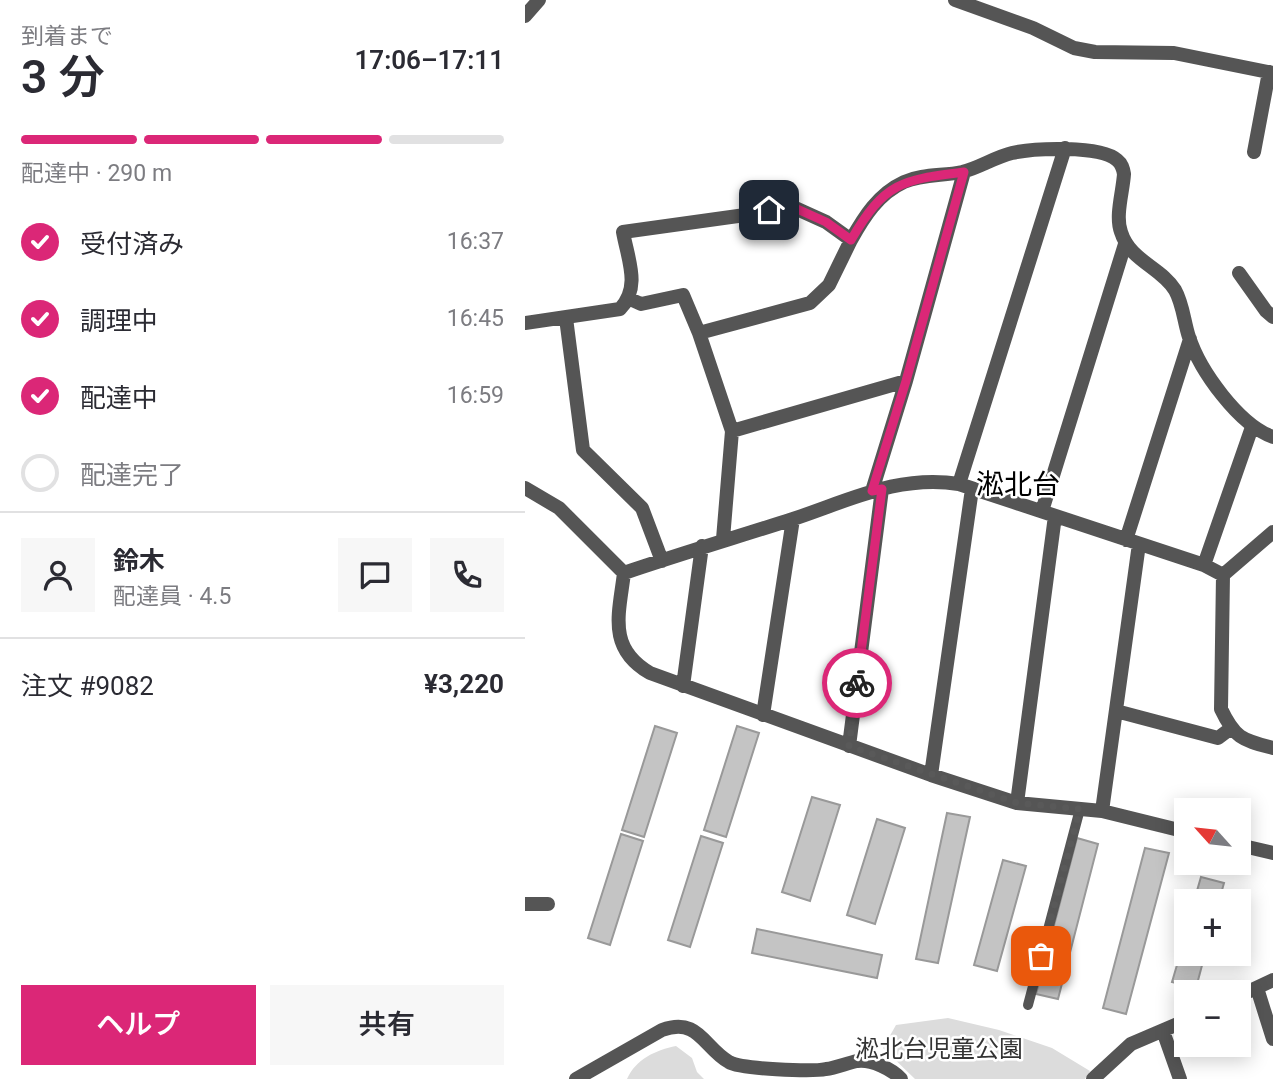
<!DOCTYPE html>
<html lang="ja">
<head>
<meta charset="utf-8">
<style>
	body { margin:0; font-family:Roboto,"Noto Sans JP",sans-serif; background:#f7f7f7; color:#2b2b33; height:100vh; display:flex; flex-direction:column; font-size:26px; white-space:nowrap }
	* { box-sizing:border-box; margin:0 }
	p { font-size:23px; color:#7c7c81 }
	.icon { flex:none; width:38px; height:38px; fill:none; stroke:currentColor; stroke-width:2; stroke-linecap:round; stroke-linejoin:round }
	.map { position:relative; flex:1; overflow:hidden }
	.panel { display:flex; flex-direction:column; background:#fff; width:525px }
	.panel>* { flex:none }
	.needle { width:46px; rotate:297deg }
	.fabs { position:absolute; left:649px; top:798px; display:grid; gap:14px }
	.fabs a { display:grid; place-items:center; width:77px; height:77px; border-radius:0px; background:#fff; box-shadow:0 4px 18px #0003; font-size:35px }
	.pin { position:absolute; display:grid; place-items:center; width:60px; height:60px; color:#fff; margin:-30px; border-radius:14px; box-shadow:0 4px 10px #0006 }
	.courier { position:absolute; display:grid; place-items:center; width:70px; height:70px; margin:-35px; border:5px solid #db2777; border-radius:50%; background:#fff; color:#222; box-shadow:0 2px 9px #0007 }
	.headline em { font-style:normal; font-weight:600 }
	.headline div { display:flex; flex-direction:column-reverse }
	.headline { display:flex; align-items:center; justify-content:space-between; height:119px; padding:0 21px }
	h1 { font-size:46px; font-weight:600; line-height:52px }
	.bar { display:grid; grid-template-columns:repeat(4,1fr); gap:10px 7px; align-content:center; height:84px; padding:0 21px }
	.bar i { height:9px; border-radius:5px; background:#e1e1e2 }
	.bar .active { background:#db2777 }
	.bar p { grid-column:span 4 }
	.line { display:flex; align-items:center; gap:18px; padding:0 21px; border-top:2px solid #e1e1e2 }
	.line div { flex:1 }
	.round { display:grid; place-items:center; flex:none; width:74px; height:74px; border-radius:0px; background:#f7f7f7 }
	ol { padding:0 21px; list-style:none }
	li { display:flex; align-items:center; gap:21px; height:77px }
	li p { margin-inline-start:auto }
	li .icon { padding:7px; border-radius:50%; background:#db2777; color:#fff; stroke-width:4 }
	li:last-child { color:#7c7c81 }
	li i { width:38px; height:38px; border:4px solid #e1e1e2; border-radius:50% }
	.button { display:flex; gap:14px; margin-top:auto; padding:14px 21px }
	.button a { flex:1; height:80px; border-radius:0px; background:#db2777; color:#fff; font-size:28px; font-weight:600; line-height:80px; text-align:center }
	.button a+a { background:#f7f7f7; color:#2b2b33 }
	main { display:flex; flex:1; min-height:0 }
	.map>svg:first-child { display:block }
</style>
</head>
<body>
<main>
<section class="panel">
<div class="headline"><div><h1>3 分</h1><p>到着まで</p></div><em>17:06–17:11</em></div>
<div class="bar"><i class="active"></i><i class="active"></i><i class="active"></i><i></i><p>配達中 · 290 m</p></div>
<ol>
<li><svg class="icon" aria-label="check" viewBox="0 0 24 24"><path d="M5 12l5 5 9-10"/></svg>受付済み<p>16:37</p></li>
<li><svg class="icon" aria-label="check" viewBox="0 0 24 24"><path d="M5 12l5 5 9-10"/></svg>調理中<p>16:45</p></li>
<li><svg class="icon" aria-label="check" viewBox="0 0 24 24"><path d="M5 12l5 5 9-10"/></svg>配達中<p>16:59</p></li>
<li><i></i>配達完了</li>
</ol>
<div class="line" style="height:126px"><a class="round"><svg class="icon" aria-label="person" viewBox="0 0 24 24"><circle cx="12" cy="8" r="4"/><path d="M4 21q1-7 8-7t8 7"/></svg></a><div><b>鈴木</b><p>配達員 · 4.5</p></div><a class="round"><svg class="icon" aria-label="chat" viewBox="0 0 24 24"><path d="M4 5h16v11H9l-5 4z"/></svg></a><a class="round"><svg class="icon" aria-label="phone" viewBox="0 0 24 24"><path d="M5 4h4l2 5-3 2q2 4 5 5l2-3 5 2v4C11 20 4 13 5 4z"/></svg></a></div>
<div class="line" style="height:91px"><div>注文 #9082</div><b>¥3,220</b></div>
<div class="button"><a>ヘルプ</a><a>共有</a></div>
</section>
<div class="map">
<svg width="748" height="1079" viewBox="0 0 748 1079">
	<rect width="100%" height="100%" fill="#fff"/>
	<path fill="#dcdcdc" d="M423 1018 474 1030 527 1048 565 1071 560 1079H390L358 1048 371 1025Z
		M151 1046 167 1058 172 1072 179 1079H102C111 1059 131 1050 151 1046Z"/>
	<path fill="#c4c4c4" stroke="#999" stroke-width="2" d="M130 726 152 733 119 837 97 830Z
		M212 726 234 733 201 837 179 830Z
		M287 797 315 805 285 901 257 892Z
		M422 813 445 817 413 963 391 959Z
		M352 819 380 828 350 924 322 915Z
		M96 834 118 841 85 945 63 938Z
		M176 836 198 843 165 947 143 940Z
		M552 838 573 844 533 999 511 994Z
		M620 848 644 853 601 1014 578 1008Z
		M478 860 501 866 472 971 449 965Z
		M676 877 699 883 694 901H669Z
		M232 929 357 955 352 978 227 953Z
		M662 931V954H680L671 988 647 982Z"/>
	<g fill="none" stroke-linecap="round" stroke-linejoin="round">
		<path stroke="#555" stroke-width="10" d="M503 1005 555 809"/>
		<path stroke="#555" stroke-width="14" d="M430 0 508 28 549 48 570 52 649 53 748 73
			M0 16 14 0
			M729 152 744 72
			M714 273 741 311 748 317
			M105 299 116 304 158 295 174 333 207 431 198 539
			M41 318 58 450 117 508 137 561
			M0 323 95 309C116 287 103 260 98 232L270 208 301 222 326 240C339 217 353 194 379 182 397 174 418 176 437 172 454 168 470 157 487 153 509 148 575 145 592 160 597 164 598 168 599 174 598 191 590 216 596 232 605 261 636 267 650 290 658 304 659 322 664 337 675 371 714 425 748 437
			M174 333 285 303 304 285 326 240
			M207 431 381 381
			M434 484 540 148
			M0 488 34 508 99 573
			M347 491 381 381 439 172
			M517 511 600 244
			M748 532 698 575 696 709C710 739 718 740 748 748
			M601 540 665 339
			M679 565 727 427
			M99 573C94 614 82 648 125 673L406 775 492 803 577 811 662 832
			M99 573C155 554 212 537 268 519 323 501 374 474 434 484L679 565 698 575
			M158 686 177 546
			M591 711 693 738 705 729
			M238 715 268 519
			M324 746 357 489
			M406 775 447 489
			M492 803 530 516
			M577 811 614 544
			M714 845 748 853
			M0 904H23
			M732 988 748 1039
			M714 996 748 980
			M638 1031 655 1079
			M51 1079 137 1030C174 1017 178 1047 204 1062 215 1069 287 1072 301 1069 311 1068 322 1063 332 1061 346 1059 367 1069 376 1079
			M568 1079 606 1044 662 1020"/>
	</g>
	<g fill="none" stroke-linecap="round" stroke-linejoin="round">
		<path stroke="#595959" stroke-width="7" stroke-dasharray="0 12.6" d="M332 683 324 746 492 803 555 809 516 956"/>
		<path stroke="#db2777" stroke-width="9" d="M244 210 270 208 301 222 326 240C360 182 376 180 439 172L381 381 347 491 357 489 332 683"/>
	</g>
	<g text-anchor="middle" stroke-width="5" stroke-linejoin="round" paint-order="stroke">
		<g font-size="24" fill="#333" stroke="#fff">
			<text x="414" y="1057">淞北台児童公園</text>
		</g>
		<g font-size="28" fill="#000" stroke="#fff">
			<text x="493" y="494">淞北台</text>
		</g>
	</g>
</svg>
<div class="fabs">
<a><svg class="needle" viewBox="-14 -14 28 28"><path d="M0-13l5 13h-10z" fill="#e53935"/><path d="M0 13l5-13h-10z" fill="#7c7c81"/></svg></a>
<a>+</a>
<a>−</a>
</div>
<div class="pin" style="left:516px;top:956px;background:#ea580c"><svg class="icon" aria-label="bag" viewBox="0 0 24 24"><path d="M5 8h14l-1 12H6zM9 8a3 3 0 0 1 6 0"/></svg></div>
<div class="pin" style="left:244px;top:210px;background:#1f2937"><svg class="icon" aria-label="home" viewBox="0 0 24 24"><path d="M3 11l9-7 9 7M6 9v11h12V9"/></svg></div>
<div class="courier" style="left:332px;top:683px"><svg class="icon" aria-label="bike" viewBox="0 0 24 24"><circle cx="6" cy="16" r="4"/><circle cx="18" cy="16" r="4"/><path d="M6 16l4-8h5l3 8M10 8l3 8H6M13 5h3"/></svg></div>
</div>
</main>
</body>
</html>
